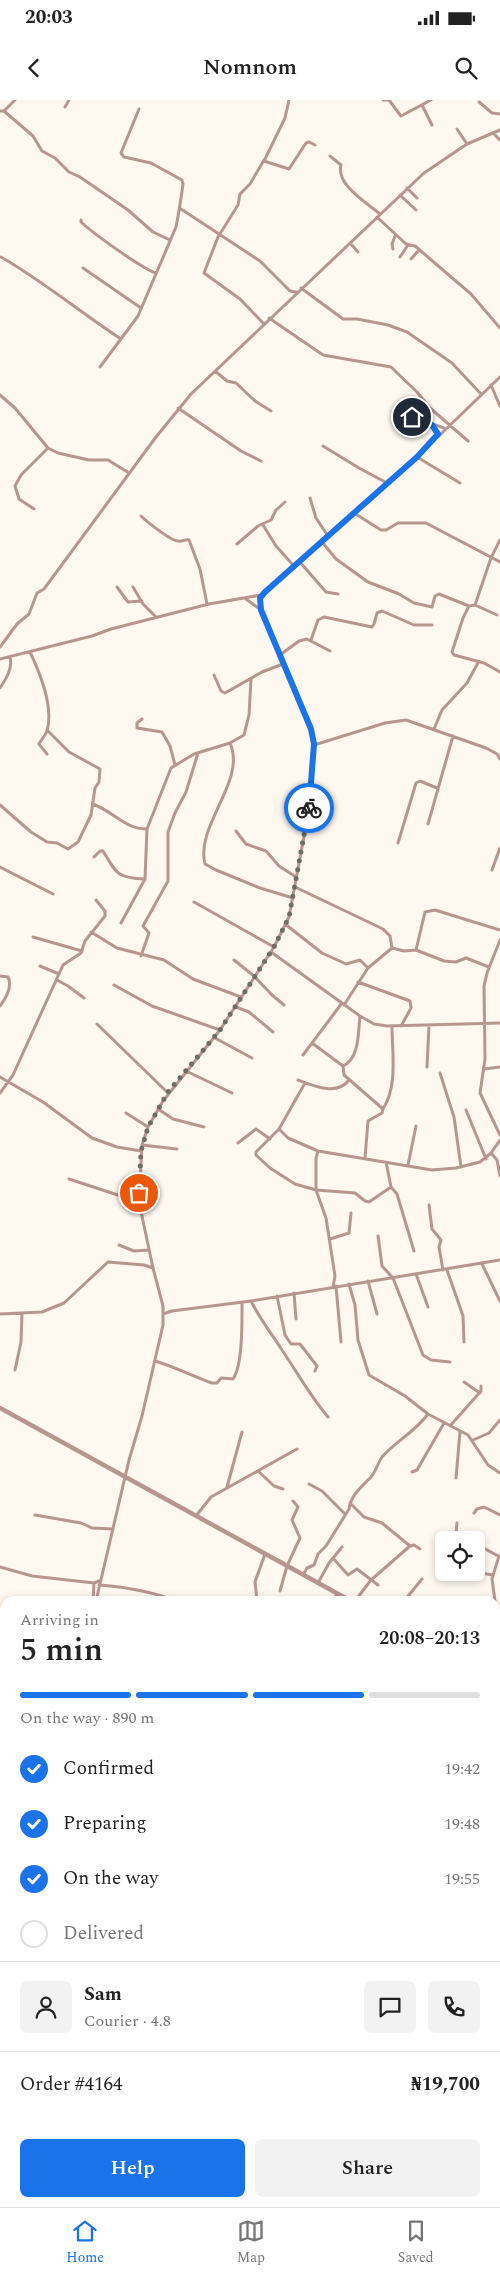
<!DOCTYPE html>
<html lang="en">
<head>
<meta charset="utf-8">
<style>
	body { margin:0; font-family:Spectral,serif; background:#f2f2f2; color:#222; height:100vh; display:flex; flex-direction:column; font-size:19px; white-space:nowrap }
	* { box-sizing:border-box; margin:0 }
	p { font-size:16px; color:#767676 }
	.icon { flex:none; width:28px; height:28px; fill:none; stroke:currentColor; stroke-width:2; stroke-linecap:round; stroke-linejoin:round }
	.map { position:relative; flex:1; overflow:hidden }
	.sheet { position:absolute; left:0px; top:1496px; width:500px; height:611px; display:flex; flex-direction:column; background:#fff; border-radius:15px 15px 0 0; box-shadow:0 2px 8px #0003 }
	.sheet>* { flex:none }
	.buttons { position:absolute; left:435px; top:1431px; display:grid; gap:10px }
	.buttons a { display:grid; place-items:center; width:50px; height:50px; border-radius:8px; background:#fff; box-shadow:0 2px 8px #0003; font-size:25px }
	.pin { position:absolute; display:grid; place-items:center; width:42px; height:42px; color:#fff; margin:-21px; border:2px solid #fff; border-radius:50%; box-shadow:0 1px 5px #0007 }
	.courier { position:absolute; display:grid; place-items:center; width:50px; height:50px; margin:-25px; border:4px solid #1a73e8; border-radius:50%; background:#fff; color:#222; box-shadow:0 1px 6px #0007 }
	.overview em { font-style:normal; font-weight:600 }
	.overview div { display:flex; flex-direction:column-reverse }
	.overview { display:flex; align-items:center; justify-content:space-between; height:85px; padding:0 20px }
	h1 { font-size:32px; font-weight:600; line-height:38px }
	.bar { display:grid; grid-template-columns:repeat(4,1fr); gap:8px 5px; align-content:center; height:60px; padding:0 20px }
	.bar i { height:6px; border-radius:4px; background:#e0e0e0 }
	.bar .on { background:#1a73e8 }
	.bar p { grid-column:span 4 }
	.line { display:flex; align-items:center; gap:12px; padding:0 20px; border-top:1px solid #e0e0e0 }
	.line div { flex:1 }
	.round { display:grid; place-items:center; flex:none; width:52px; height:52px; border-radius:8px; background:#f2f2f2 }
	ol { padding:0 20px; list-style:none }
	li { display:flex; align-items:center; gap:15px; height:55px }
	li p { margin-inline-start:auto }
	li .icon { padding:5px; border-radius:50%; background:#1a73e8; color:#fff; stroke-width:4 }
	li:last-child { color:#767676 }
	li i { width:28px; height:28px; border:2px solid #e0e0e0; border-radius:50% }
	.button { display:flex; gap:10px; margin-top:auto; padding:10px 20px }
	.button a { flex:1; height:58px; border-radius:8px; background:#1a73e8; color:#fff; font-size:20px; font-weight:600; line-height:58px; text-align:center }
	.button a+a { background:#f2f2f2; color:#222 }
	.status { display:flex; justify-content:space-between; align-items:center; height:35px; padding:0 25px; background:#fff; direction:ltr }
	.status svg { height:14px; fill:currentColor }
	header { display:flex; justify-content:space-between; align-items:center; height:65px; padding:0 20px; background:#fff; font-size:22px; font-weight:600 }
	.menu { display:flex; justify-content:space-around; align-items:center; height:70px; border-top:1px solid #e0e0e0; background:#fff; font-size:14px; color:#767676 }
	.menu a { display:grid; justify-items:center; gap:2px }
	.menu .on { color:#1a73e8 }
	.map>svg:first-child { display:block }
</style>
</head>
<body>
<div class="status"><b>20:03</b><svg viewBox="0 0 49 12"><path d="M0 12V9h3v3zM5 12V6h3v6zM10 12V3h3v9zM15 12V0h3v12zM26 1h20v11H26zM47 4h2v5h-2z"/></svg></div>
<header><svg class="icon" aria-label="back" viewBox="0 0 24 24"><path d="M15 5l-7 7 7 7"/></svg>Nomnom<svg class="icon" aria-label="search" viewBox="0 0 24 24"><circle cx="10" cy="10" r="6"/><path d="M15 15l6 6"/></svg></header>
<div class="map">
<svg width="500" height="2107" viewBox="0 0 500 2107">
	<rect width="100%" height="100%" fill="#fef8f1"/>
	<g fill="none" stroke-linecap="round" stroke-linejoin="round">
		<path stroke="#b79690" stroke-width="3" d="M289 0 285 18 264 61 289 69 306 43 309 42 315 45
			M383 0H389L401 16 431 0
			M479 2 492 13 500 14
			M422 5 432 25
			M65 7 69 0
			M0 11H4L15 0
			M4 11 33 36 42 51 55 58 69 72 80 77 128 110 153 132 170 140
			M457 29 467 44
			M493 33 500 40
			M330 56 341 65C336 85 366 102 380 114
			M407 88 417 98
			M400 95 416 110
			M181 109 260 161 290 191 296 192
			M377 117 406 144 415 146 471 194 500 228
			M81 120V122C94 134 141 168 156 173
			M350 143 358 152
			M393 149 392 144 395 136
			M1 157C43 181 81 213 121 239
			M400 157 408 145
			M411 159 419 150
			M83 168 141 208
			M301 188 343 219H357L388 225 407 232 452 263 481 294
			M269 218 323 255 391 267 417 292 430 308 468 341
			M264 224 240 199 204 173 218 137 238 105 240 94 250 84 264 60
			M100 267 138 216 176 127C179 112 181 99 183 84L182 80 151 63 124 57 121 53 139 9
			M215 271 227 281 236 283 255 301 271 311
			M491 285 500 306
			M0 295 15 308 48 348 58 353 89 360H108L129 373
			M178 308 241 351 261 361
			M412 317 444 328
			M323 346 359 368 387 383
			M417 357 460 383
			M310 398 316 418 328 436
			M34 409 19 399 15 386 21 375 48 348
			M354 413 381 430H386L398 423H426L500 462
			M141 416C146 421 171 441 178 441 182 442 185 439 189 440L200 469 207 504
			M263 425 276 446 294 466
			M322 442 336 459 368 482 399 494 414 503 432 507 435 496 439 494 469 506
			M237 444 258 426 271 420 276 410 285 402
			M299 461 326 492 338 494
			M117 487 128 502 142 501
			M133 487 143 504 156 517
			M246 499 261 510
			M475 505 491 458 500 440
			M497 515 475 505 469 506 463 518 452 552 454 555 484 563 500 572
			M311 540 318 520 324 517 372 527 374 524 377 513 382 511 414 525H432
			M0 547 17 524 29 514 37 493 44 489 156 337 191 294 424 73 467 44 500 30
			M30 552C40 573 54 607 47 631 45 636 41 640 39 644L47 654
			M280 555 299 541 307 539 330 551
			M0 559 92 536 111 529 209 504 261 495
			M214 575 221 591 225 593 262 572 283 564
			M0 588C6 579 13 568 10 557
			M142 619 137 623V628L162 632 170 646 175 665
			M434 629 442 610 467 583 479 561
			M230 643C247 681 195 725 205 764L216 770 260 788 293 798
			M314 645 385 623 406 620 486 648 497 654 500 659
			M93 704C114 712 125 729 147 729
			M0 705 31 732 47 742 57 743 68 749 78 742 91 715 95 688 99 682 100 669 69 652 47 630
			M428 724 453 636
			M236 731 246 744 266 751 279 766 296 777
			M398 743 416 683 420 681 437 688
			M94 757 100 751H103C116 773 117 778 145 779
			M0 767 53 794
			M492 770 500 748
			M295 787 383 829 390 836 392 848
			M194 802 274 847
			M121 823 145 779 147 729 171 668 194 654 230 643 244 635 249 615 251 579
			M285 824 322 853 346 864 360 860 368 868
			M91 832 117 848 164 860 193 879 241 897
			M33 837 82 851
			M500 840 487 873 484 886 485 959 480 993 500 1035
			M416 850 425 812 435 810 500 830
			M271 852 360 916 374 924 387 926 500 923
			M141 856 149 833 143 826 168 781V732L175 713 186 692 198 653
			M234 860 254 876 272 895 284 905
			M40 866 59 874
			M0 876 8 877C13 887 6 898 0 906
			M57 880 68 886 84 898
			M358 882 410 901 411 908 401 926
			M114 885 152 906 220 930
			M344 905 368 868 392 848 404 851 416 850 444 861 456 862 466 858 489 867
			M236 907 249 912 273 932
			M97 924 168 993
			M215 938 252 958
			M312 943 343 966
			M303 955 342 903
			M343 966 344 975 383 1009 382 1013 368 1021 365 1058
			M343 966C360 958 358 932 360 916
			M427 967 429 925
			M484 969 500 967
			M186 971 232 993
			M440 973 454 1017 461 1067
			M0 977 43 1002 92 1038 117 1047 141 1051
			M298 980C314 986 337 996 349 980
			M305 983 279 1029 256 1052V1055L270 1068 295 1084 316 1090 355 1093 365 1101 369 1102 391 1087
			M0 993 13 975 63 865 81 853 85 841 105 816V811L96 800
			M158 1009 173 1019 204 1027
			M383 1009C398 986 392 952 392 926
			M466 1010 486 1059
			M126 1013 148 1027
			M279 1029 288 1038 318 1051 432 1070 456 1068 480 1062 491 1053 500 1040
			M238 1043 256 1029 270 1039
			M142 1045 177 1049
			M318 1051 316 1058V1090L326 1118 335 1176 333 1187
			M491 1053 497 1060 500 1076
			M386 1062 391 1087 397 1094 414 1151
			M408 1065 416 1026
			M69 1079 139 1102
			M429 1105 432 1129 441 1140 439 1147 443 1170
			M378 1136 382 1166 393 1178 423 1255 431 1260 450 1262
			M330 1139 349 1133 351 1113
			M119 1145 134 1151 149 1150
			M482 1164 500 1201
			M447 1170 463 1216 464 1242
			M416 1174 428 1207
			M368 1181 377 1214
			M349 1184 355 1205 358 1240 369 1275 405 1296 428 1314 468 1335 488 1365 500 1373
			M336 1186 341 1242
			M294 1193 296 1219
			M277 1196 285 1235 291 1244H300L317 1266 315 1271
			M251 1201C260 1219 271 1233 282 1250 297 1272 310 1296 328 1317
			M0 1214 42 1212 64 1203 108 1162 144 1165 153 1168
			M163 1214 172 1211 251 1201 500 1160
			M155 1261C175 1267 193 1276 212 1283H217L221 1278 233 1279C243 1265 242 1220 242 1202
			M15 1270 21 1242 22 1214
			M464 1282 480 1293
			M450 1326 481 1291V1286
			M473 1340 489 1333 500 1320
			M258 1371 274 1386 283 1389
			M412 1372 417 1370 444 1323
			M456 1378 460 1332
			M309 1384 322 1391 345 1414
			M227 1387 242 1332
			M350 1403 364 1417 382 1423 410 1446
			M474 1413 477 1409 484 1407 500 1415
			M35 1415 81 1423 92 1428 113 1429
			M196 1416 211 1397 297 1349
			M457 1423 456 1433 466 1440
			M476 1444 500 1457
			M333 1458 348 1475 357 1469 378 1485
			M0 1467 32 1476 94 1483 99 1481
			M481 1473 493 1475
			M303 1475 307 1468 314 1465 318 1454 326 1446 349 1409C351 1396 359 1389 368 1380 375 1375 377 1364 382 1357 396 1341 415 1332 428 1314
			M318 1483 329 1463 342 1447
			M99 1485C125 1487 151 1491 176 1501
			M280 1491 287 1466 300 1438 292 1420 298 1407 293 1401
			M93 1501 94 1483
			M96 1501 129 1360 142 1316 163 1225V1206L153 1168 139 1102 142 1045 148 1027 163 1001 220 930 274 847 289 817 311 699 314 645 311 629 261 510 260 498 265 492 417 357 500 277
			M206 1501H207
			M257 1501 255 1482 265 1454
			M334 1501 337 1493
			M355 1501 371 1480 410 1446 414 1445 420 1449
			M404 1501 422 1479
			M495 1501 492 1479 499 1456
			M0 1555 5 1556
			M0 1587 5 1583
			M495 1710 500 1715
			M0 1713 5 1718
			M0 1750 5 1752
			M495 1805 500 1798
			M495 1817 500 1820
			M495 1864 500 1868
			M0 1869 5 1856
			M0 1875 5 1879
			M0 2023 5 2025
			M0 2056 5 2047
			M495 2084 500 2105
			M0 2100 7 2107
			M110 2102 111 2107
			M254 2102 260 2107
			M364 2102 365 2107
			M74 2107V2102
			M157 2107 161 2102"/>
		<path stroke="#b79690" stroke-width="4.5" d="M0 1308 351 1501
			M495 1580 500 1583"/>
	</g>
	<g fill="none" stroke-linecap="round" stroke-linejoin="round">
		<path stroke="#706c66" stroke-width="5" stroke-dasharray="0 9" d="M139 1093 141 1051 148 1027 168 992 220 930 274 847 289 817 309 708"/>
		<path stroke="#1a73e8" stroke-width="6" d="M309 708 314 644 311 629 261 510 260 498 265 492 417 357 438 334 432 325 412 317"/>
	</g>
</svg>
<div class="buttons">
<a><svg class="icon" aria-label="locate" viewBox="0 0 24 24"><circle cx="12" cy="12" r="6"/><path d="M12 2v4M12 18v4M2 12h4M18 12h4"/></svg></a>
</div>
<div class="pin" style="left:139px;top:1093px;background:#ea580c"><svg class="icon" aria-label="bag" viewBox="0 0 24 24"><path d="M5 8h14l-1 12H6zM9 8a3 3 0 0 1 6 0"/></svg></div>
<div class="pin" style="left:412px;top:317px;background:#1f2937"><svg class="icon" aria-label="home" viewBox="0 0 24 24"><path d="M3 11l9-7 9 7M6 9v11h12V9"/></svg></div>
<div class="courier" style="left:309px;top:708px"><svg class="icon" aria-label="bike" viewBox="0 0 24 24"><circle cx="6" cy="16" r="4"/><circle cx="18" cy="16" r="4"/><path d="M6 16l4-8h5l3 8M10 8l3 8H6M13 5h3"/></svg></div>
<section class="sheet">
<div class="overview"><div><h1>5 min</h1><p>Arriving in</p></div><em>20:08–20:13</em></div>
<div class="bar"><i class="on"></i><i class="on"></i><i class="on"></i><i></i><p>On the way · 890 m</p></div>
<ol>
<li><svg class="icon" aria-label="check" viewBox="0 0 24 24"><path d="M5 12l5 5 9-10"/></svg>Confirmed<p>19:42</p></li>
<li><svg class="icon" aria-label="check" viewBox="0 0 24 24"><path d="M5 12l5 5 9-10"/></svg>Preparing<p>19:48</p></li>
<li><svg class="icon" aria-label="check" viewBox="0 0 24 24"><path d="M5 12l5 5 9-10"/></svg>On the way<p>19:55</p></li>
<li><i></i>Delivered</li>
</ol>
<div class="line" style="height:90px"><a class="round"><svg class="icon" aria-label="person" viewBox="0 0 24 24"><circle cx="12" cy="8" r="4"/><path d="M4 21q1-7 8-7t8 7"/></svg></a><div><b>Sam</b><p>Courier · 4.8</p></div><a class="round"><svg class="icon" aria-label="chat" viewBox="0 0 24 24"><path d="M4 5h16v11H9l-5 4z"/></svg></a><a class="round"><svg class="icon" aria-label="phone" viewBox="0 0 24 24"><path d="M5 4h4l2 5-3 2q2 4 5 5l2-3 5 2v4C11 20 4 13 5 4z"/></svg></a></div>
<div class="line" style="height:65px"><div>Order #4164</div><b>₦19,700</b></div>
<div class="button"><a>Help</a><a>Share</a></div>
</section>
</div>
<nav class="menu">
<a class="on"><svg class="icon" aria-label="home" viewBox="0 0 24 24"><path d="M3 11l9-7 9 7M6 9v11h12V9"/></svg>Home</a>
<a><svg class="icon" aria-label="map" viewBox="0 0 24 24"><path d="M3 6l6-2 6 2 6-2v14l-6 2-6-2-6 2zM9 4v14M15 6v14"/></svg>Map</a>
<a><svg class="icon" aria-label="saved" viewBox="0 0 24 24"><path d="M7 4h10v16l-5-4-5 4z"/></svg>Saved</a>
</nav>
</body>
</html>
